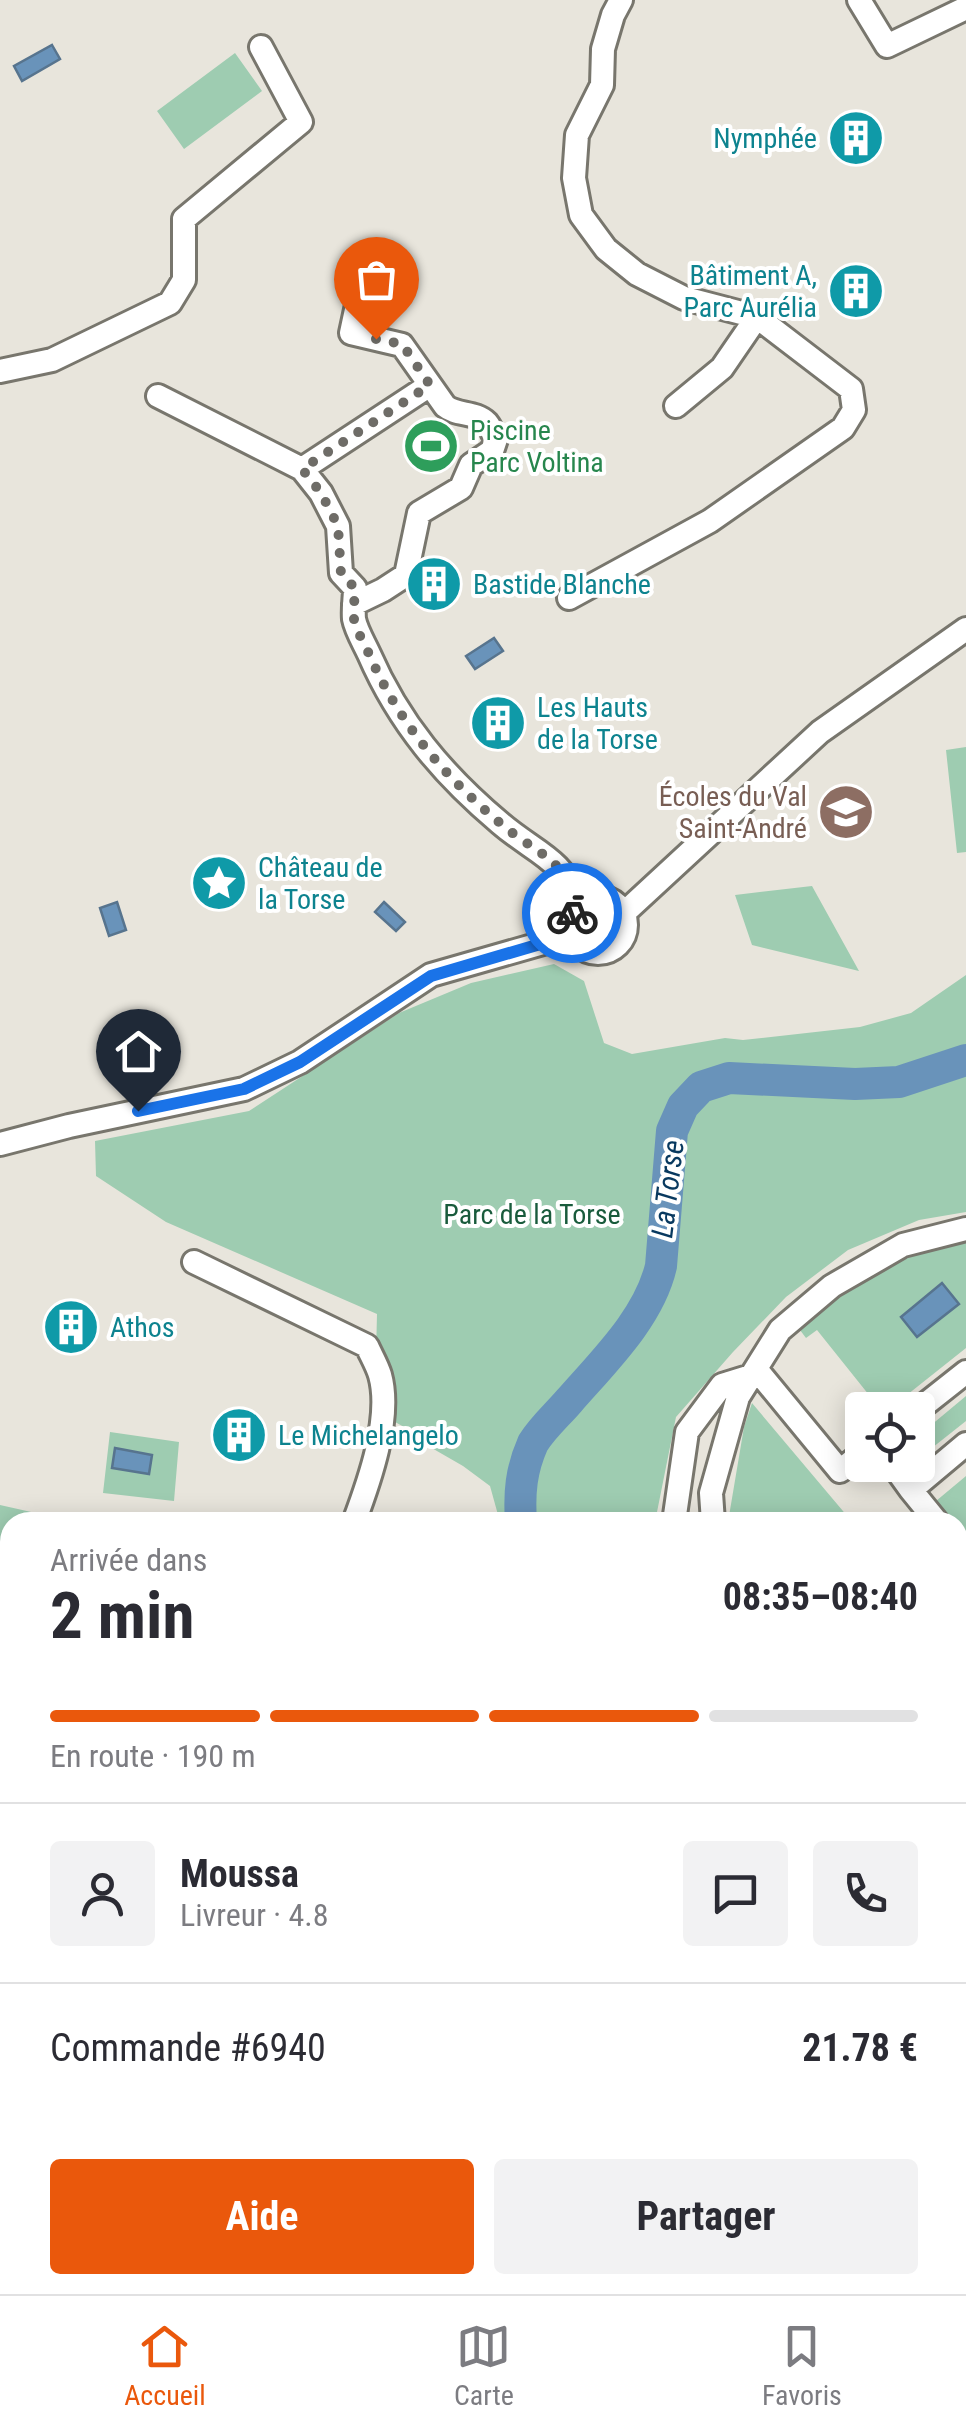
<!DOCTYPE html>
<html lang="fr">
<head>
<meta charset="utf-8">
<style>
	body { margin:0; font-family:"Roboto Condensed",sans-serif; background:#f2f2f3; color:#2b2b33; height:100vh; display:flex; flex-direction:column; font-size:38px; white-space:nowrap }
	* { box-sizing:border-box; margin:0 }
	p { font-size:32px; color:#7c7c81 }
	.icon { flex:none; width:55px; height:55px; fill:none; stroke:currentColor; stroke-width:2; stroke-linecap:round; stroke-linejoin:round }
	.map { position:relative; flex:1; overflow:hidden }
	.side { position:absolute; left:0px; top:1512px; width:968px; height:782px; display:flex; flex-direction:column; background:#fff; border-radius:30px 30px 0 0; box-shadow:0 5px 25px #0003 }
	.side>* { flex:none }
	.controls { position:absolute; left:845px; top:1392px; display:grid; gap:20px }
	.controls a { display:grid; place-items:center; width:90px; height:90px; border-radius:10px; background:#fff; box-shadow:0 5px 25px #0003; font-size:50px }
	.pin { position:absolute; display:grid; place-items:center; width:85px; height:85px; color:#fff; margin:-102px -42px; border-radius:50% 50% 50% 0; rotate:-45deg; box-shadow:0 0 10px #0007 }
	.pin .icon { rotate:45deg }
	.courier { position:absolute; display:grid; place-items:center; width:100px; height:100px; margin:-50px; border:8px solid #1a73e8; border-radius:50%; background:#fff; color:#222; box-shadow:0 2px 12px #0007 }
	.head em { font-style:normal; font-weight:700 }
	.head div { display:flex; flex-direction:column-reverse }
	.head { display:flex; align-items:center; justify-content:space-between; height:170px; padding:0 50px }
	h1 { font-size:65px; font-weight:700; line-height:75px }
	.bar { display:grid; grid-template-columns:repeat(4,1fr); gap:15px 10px; align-content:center; height:120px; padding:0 50px }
	.bar i { height:12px; border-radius:8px; background:#e1e1e2 }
	.bar .current { background:#ea580c }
	.bar p { grid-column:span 4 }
	.line { display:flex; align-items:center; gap:25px; padding:0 50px; border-top:2px solid #e1e1e2 }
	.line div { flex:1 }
	.round { display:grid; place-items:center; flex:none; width:105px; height:105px; border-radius:10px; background:#f2f2f3 }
	.primary-button { display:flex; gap:20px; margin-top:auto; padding:20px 50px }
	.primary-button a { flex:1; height:115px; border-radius:10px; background:#ea580c; color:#fff; font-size:40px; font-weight:700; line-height:115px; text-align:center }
	.primary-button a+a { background:#f2f2f3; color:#2b2b33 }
	.tab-bar { display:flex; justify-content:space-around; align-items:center; height:140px; border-top:2px solid #e1e1e2; background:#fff; font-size:28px; color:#7c7c81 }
	.tab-bar a { display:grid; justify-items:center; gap:5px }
	.tab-bar .current { color:#ea580c }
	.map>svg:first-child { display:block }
</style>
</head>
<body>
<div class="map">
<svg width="966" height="2294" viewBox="0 0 966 2294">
	<rect width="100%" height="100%" fill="#e8e5dc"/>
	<path fill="#9eccb1" d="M235 53 262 91 184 149 157 111Z
		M966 747V852L957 853 946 750Z
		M812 886 859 971 752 945 735 895Z
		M554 964 584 981 604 1043 632 1054 725 1038 743 1040 860 1027 911 1013 966 975V1212L919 1220 848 1250 786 1297 733 1352 676 1417 655 1522H638L631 1513 622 1522H500L490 1486 463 1466 430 1447 420 1436 388 1418 395 1404 376 1355 377 1314 166 1222 96 1176 95 1141 249 1111 399 1013 471 983Z
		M966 1242V1348L888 1410H881L817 1330 806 1338 797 1326C848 1288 901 1248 966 1242Z
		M966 1396V1421L918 1459V1436Z
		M752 1403 848 1517 842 1522H728L744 1427Z
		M110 1432 179 1442 174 1501 103 1493Z
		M966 1476V1537L958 1527V1522H954L936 1501Z
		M0 1505 49 1516 47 1522H10V1548L0 1546Z
		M0 1576 10 1577V1673L0 1672Z
		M0 1837 10 1839V2285H126L128 2294H0Z
		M958 2277 966 2285 960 2294H172L170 2285H958Z"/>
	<path fill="#6993ba" stroke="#57748e" stroke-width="2.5" d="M52 45 60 59 22 81 14 66Z
		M430 428 449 452 433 465 414 441Z
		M494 638 503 651 475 669 466 656Z
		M117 902 126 930 109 936 100 908Z
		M384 902 405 922 396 931 375 912Z
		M942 1283 959 1304 917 1337 901 1317Z
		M115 1448 152 1455 149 1474 112 1468Z
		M31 2285H79L81 2294H29Z"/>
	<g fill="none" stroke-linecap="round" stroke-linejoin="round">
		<path stroke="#6993ba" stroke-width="32" d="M521 1522C519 1493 521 1470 533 1443 543 1427 557 1415 569 1401 603 1362 649 1318 661 1266L672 1131 683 1106 701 1087 729 1078 855 1084 899 1082 966 1060
			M139 2285 140 2294"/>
		<g stroke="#78766d" stroke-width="28">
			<path id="minor" d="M859 0 887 46 966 8
				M0 371 52 360 170 303 184 280V219L301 122 261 47
				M158 396 302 469 321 493 338 526 341 573 355 588C355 597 353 609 354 619 356 630 364 643 369 654 399 723 443 775 500 823 536 854 559 855 581 903
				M676 406 722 368 757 317
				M302 469 430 385
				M569 598 710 521 843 428 854 410 851 389 757 317 684 298 637 274 606 249 581 215 574 178 577 135 602 85 603 49 613 15 621 0
				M354 604 383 590 406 575 419 513 461 488 471 465 492 451 496 439C493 434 491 428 487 423 475 411 457 416 445 406L402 345 351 333 363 277
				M570 925a28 28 0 1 1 56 0a28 28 0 1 1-56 0Z
				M623 914 820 732 966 629
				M0 1144 69 1126 244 1089 300 1062 431 975 571 935
				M194 1262 367 1346C371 1355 377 1365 380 1375 392 1418 369 1482 354 1522
				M756 1369 840 1471 862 1453
				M918 1410 966 1372
				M893 1465 911 1490 966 1444
				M911 1490 937 1522
				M674 1522 687 1432 722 1385 751 1376
				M713 1522 711 1493 738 1397 780 1330 832 1286 903 1245 966 1229
				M958 1548 966 1559
				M958 1613 966 1606
				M958 1715 966 1708
				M958 2190 966 2201"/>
		</g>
		<use href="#minor" stroke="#fff" stroke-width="22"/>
	</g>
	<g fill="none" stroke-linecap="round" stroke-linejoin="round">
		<path stroke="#6e6c67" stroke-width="10" stroke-dasharray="0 18" d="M376 339 402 344 430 385 302 469 321 493 338 526 341 574 355 588C355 597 353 609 354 619 356 630 364 643 369 654 399 723 443 775 500 823 536 854 559 854 580 903L572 913"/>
		<path stroke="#1a73e8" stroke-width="12" d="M138 1111 244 1089 300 1062 431 976 571 935 569 927 572 913"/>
	</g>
	<defs>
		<g id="building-disc" transform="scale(2.875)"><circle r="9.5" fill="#0f9aa8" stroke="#fff"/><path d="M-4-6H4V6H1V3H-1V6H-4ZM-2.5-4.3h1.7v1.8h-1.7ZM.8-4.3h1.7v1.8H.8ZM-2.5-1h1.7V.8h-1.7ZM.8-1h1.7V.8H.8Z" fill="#fff"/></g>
		<g id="stadium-disc" transform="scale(2.875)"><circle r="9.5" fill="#2e9e5b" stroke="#fff"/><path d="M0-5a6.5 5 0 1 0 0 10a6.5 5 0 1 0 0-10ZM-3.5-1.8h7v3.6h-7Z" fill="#fff"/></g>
		<g id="school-disc" transform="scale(2.875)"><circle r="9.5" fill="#8d6e63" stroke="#fff"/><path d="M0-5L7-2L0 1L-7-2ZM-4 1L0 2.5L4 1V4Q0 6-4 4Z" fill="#fff"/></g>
		<g id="sight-disc" transform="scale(2.875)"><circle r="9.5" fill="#0f9aa8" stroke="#fff"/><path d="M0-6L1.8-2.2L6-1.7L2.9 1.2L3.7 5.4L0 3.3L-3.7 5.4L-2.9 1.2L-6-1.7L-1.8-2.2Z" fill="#fff"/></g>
	</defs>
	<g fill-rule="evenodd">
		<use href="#building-disc" x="856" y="138"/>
		<use href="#building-disc" x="856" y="291"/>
		<use href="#stadium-disc" x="431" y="446"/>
		<use href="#building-disc" x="434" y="584"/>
		<use href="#building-disc" x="498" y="723"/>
		<use href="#school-disc" x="846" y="812"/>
		<use href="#sight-disc" x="219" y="883"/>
		<use href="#building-disc" x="71" y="1327"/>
		<use href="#building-disc" x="239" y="1435"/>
	</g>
	<g text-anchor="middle" stroke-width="8" stroke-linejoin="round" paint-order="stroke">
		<g font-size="28" fill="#0d838f" stroke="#fff" text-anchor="start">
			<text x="817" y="148" text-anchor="end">Nymphée</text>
			<text x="817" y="285" text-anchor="end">Bâtiment A,<tspan x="817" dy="32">Parc Aurélia</tspan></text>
			<text x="473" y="594">Bastide Blanche</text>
			<text x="537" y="717">Les Hauts<tspan x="537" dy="32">de la Torse</tspan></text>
			<text x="258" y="877">Château de<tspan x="258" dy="32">la Torse</tspan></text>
			<text x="110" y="1337">Athos</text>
			<text x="278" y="1445">Le Michelangelo</text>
		</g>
		<g font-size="28" fill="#27864d" stroke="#fff" text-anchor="start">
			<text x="470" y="440">Piscine<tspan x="470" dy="32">Parc Voltina</tspan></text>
		</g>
		<g font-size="28" fill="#785e54" stroke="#fff" text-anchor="end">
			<text x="807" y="806">Écoles du Val<tspan x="807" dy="32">Saint-André</tspan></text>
		</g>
		<g font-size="28" fill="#195b3c" stroke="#fff">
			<text x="532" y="1224">Parc de la Torse</text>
		</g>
		<g font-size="30" font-style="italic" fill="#08395f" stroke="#fff">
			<text transform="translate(668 1189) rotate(-83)" y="10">La Torse</text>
		</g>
	</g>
</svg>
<div class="controls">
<a><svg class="icon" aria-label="locate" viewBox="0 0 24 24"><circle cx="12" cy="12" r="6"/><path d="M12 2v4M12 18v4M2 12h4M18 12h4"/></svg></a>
</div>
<div class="pin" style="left:376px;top:339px;background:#ea580c"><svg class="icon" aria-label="bag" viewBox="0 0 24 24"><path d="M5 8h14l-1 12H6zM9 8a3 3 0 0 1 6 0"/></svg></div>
<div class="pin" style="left:138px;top:1111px;background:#1f2937"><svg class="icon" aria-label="home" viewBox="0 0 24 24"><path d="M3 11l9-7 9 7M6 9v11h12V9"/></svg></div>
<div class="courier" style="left:572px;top:913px"><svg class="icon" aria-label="bike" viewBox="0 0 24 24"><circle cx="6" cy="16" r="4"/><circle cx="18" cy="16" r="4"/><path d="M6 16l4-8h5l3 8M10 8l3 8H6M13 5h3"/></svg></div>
<section class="side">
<div class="head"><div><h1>2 min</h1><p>Arrivée dans</p></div><em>08:35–08:40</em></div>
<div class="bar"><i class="current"></i><i class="current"></i><i class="current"></i><i></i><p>En route · 190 m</p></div>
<div class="line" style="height:180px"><a class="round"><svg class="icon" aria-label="person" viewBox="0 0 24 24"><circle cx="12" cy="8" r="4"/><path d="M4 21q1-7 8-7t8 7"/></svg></a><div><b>Moussa</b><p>Livreur · 4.8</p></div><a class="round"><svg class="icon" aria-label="chat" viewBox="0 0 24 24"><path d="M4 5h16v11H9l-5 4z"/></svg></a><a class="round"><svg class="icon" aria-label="phone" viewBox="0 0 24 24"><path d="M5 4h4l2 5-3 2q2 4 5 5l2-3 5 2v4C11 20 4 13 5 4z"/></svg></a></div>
<div class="line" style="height:130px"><div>Commande #6940</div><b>21.78 €</b></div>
<div class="primary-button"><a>Aide</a><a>Partager</a></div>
</section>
</div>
<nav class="tab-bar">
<a class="current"><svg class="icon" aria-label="home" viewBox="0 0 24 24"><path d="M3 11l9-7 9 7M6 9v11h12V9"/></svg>Accueil</a>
<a><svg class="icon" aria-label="map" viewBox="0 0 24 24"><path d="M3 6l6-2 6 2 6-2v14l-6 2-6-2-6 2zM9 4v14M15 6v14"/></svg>Carte</a>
<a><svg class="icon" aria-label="saved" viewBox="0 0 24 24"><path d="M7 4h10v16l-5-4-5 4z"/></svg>Favoris</a>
</nav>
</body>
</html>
